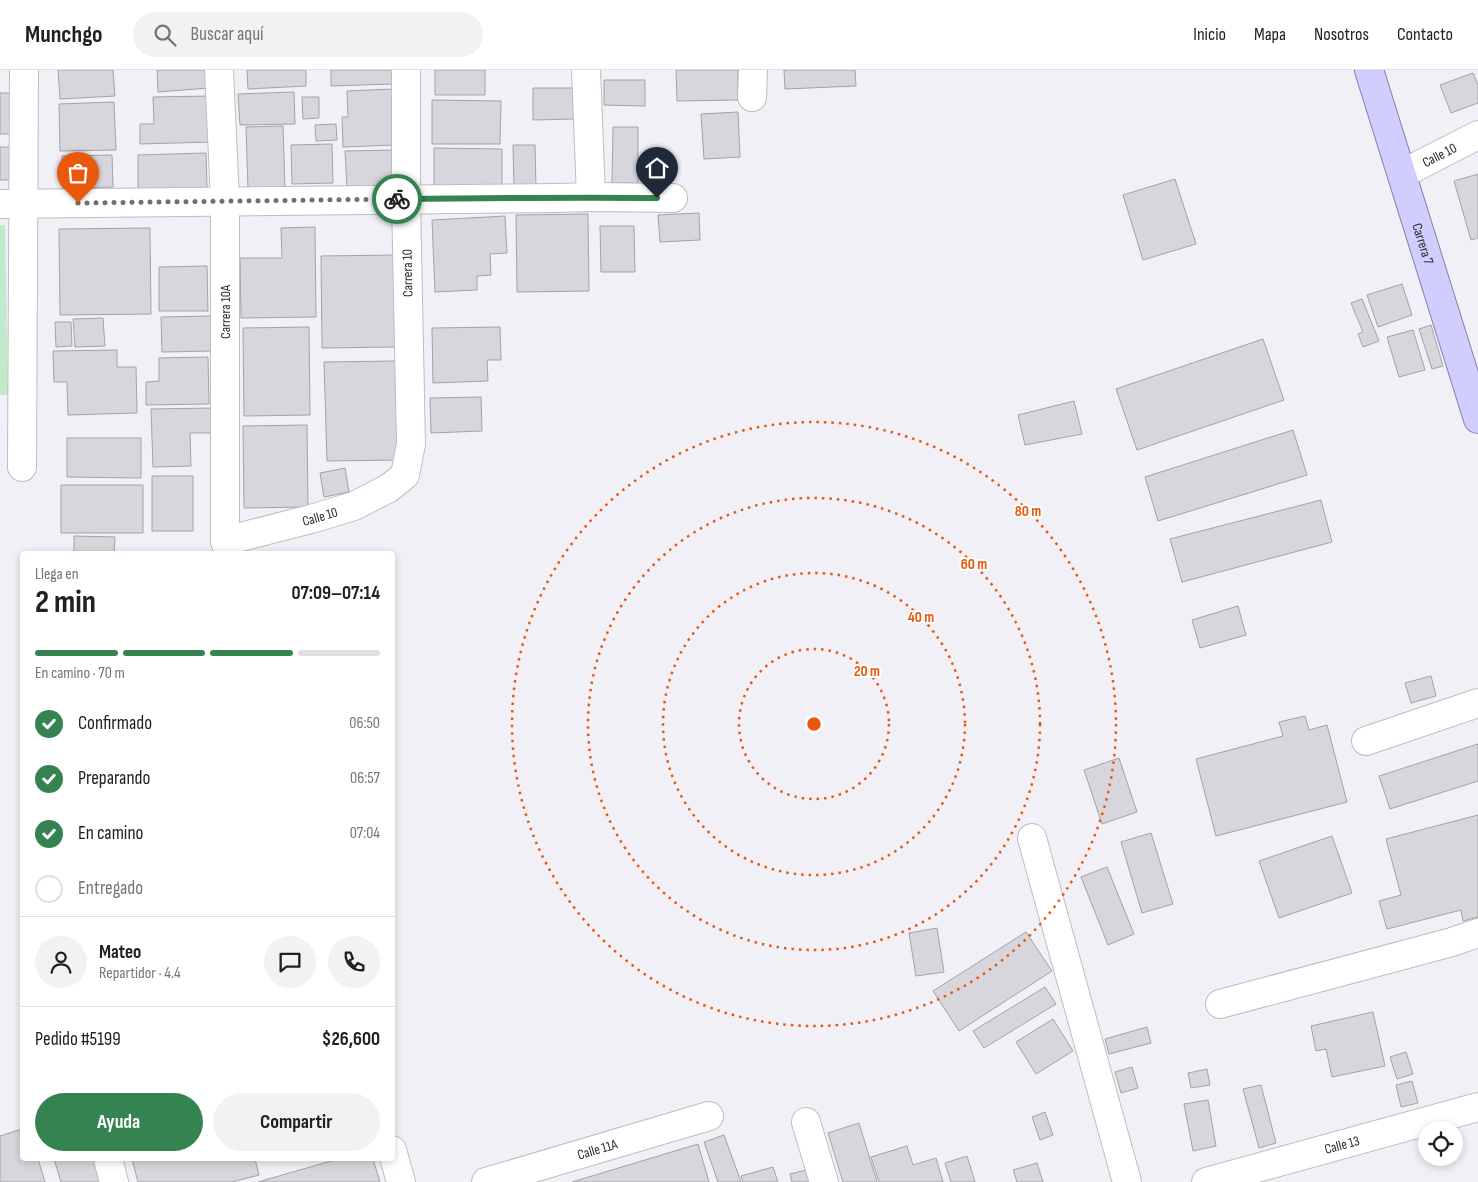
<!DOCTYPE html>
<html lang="es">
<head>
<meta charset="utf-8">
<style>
	body { margin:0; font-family:"Sofia Sans Condensed",sans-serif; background:#f2f2f2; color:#202124; height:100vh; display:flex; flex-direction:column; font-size:19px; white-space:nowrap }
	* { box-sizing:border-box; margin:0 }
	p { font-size:16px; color:#757577 }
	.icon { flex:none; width:28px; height:28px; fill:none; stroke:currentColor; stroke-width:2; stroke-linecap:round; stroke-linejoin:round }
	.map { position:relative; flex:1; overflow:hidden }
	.drawer { position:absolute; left:20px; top:481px; width:375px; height:610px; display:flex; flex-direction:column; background:#fff; border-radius:5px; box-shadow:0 2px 8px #0003 }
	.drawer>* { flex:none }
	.fabs { position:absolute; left:1418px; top:1051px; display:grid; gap:10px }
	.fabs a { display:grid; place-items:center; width:45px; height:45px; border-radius:50%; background:#fff; box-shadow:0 2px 8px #0003; font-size:25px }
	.pin { position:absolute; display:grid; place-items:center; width:42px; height:42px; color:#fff; margin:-51px -21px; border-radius:50% 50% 50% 0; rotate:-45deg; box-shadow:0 0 5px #0007 }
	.pin .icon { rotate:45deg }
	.courier { position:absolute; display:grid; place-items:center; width:50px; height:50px; margin:-25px; border:4px solid #368352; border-radius:50%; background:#fff; color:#222; box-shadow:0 1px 6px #0007 }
	.headline em { font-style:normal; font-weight:700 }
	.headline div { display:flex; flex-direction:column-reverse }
	.headline { display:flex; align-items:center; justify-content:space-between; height:85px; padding:0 15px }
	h1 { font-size:32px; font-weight:700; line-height:38px }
	.bar { display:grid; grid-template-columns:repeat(4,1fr); gap:8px 5px; align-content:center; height:60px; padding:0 15px }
	.bar i { height:6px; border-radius:4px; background:#e0e0e0 }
	.bar .current { background:#368352 }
	.bar p { grid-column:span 4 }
	.line { display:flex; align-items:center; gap:12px; padding:0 15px; border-top:1px solid #e0e0e0 }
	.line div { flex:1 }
	.round { display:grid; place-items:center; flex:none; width:52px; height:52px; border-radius:26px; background:#f2f2f2 }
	ol { padding:0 15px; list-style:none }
	li { display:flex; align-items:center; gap:15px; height:55px }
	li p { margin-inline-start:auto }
	li .icon { padding:5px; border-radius:50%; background:#368352; color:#fff; stroke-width:4 }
	li:last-child { color:#757577 }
	li i { width:28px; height:28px; border:2px solid #e0e0e0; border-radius:50% }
	.primary-button { display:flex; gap:10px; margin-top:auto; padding:10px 15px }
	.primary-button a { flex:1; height:58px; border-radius:30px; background:#368352; color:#fff; font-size:20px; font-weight:700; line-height:58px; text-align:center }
	.primary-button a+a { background:#f2f2f2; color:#202124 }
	header { display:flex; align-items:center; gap:30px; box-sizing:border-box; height:70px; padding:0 25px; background:#fff; border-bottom:1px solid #e0e0e0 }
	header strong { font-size:24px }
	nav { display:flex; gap:28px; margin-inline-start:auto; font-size:18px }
	.search { width:350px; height:45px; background:#f2f2f2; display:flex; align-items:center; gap:12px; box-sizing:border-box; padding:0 18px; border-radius:28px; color:#757577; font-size:19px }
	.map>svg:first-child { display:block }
</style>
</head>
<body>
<header>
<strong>Munchgo</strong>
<div class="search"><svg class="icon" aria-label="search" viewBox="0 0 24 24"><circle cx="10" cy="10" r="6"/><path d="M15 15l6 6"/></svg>Buscar aquí</div>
<nav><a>Inicio</a><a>Mapa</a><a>Nosotros</a><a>Contacto</a></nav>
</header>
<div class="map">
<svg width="1478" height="1112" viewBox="0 0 1478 1112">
	<rect width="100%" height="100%" fill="#f0f0f6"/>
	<path fill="#c0ebcb" d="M0 155H5L8 325H0Z"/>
	<path fill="#d6d6dc" stroke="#a2a2a8" d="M58 0H113L115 26 60 29Z
		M157 0H208L209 18 158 22Z
		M247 0H306V16L248 19Z
		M331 0H392L393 14 331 16Z
		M435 0H485V25H435Z
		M676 0H738V30L677 31Z
		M784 0H855L856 16 785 19Z
		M1473 3 1478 15V33L1451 43 1440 15Z
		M604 10H645V36L604 35Z
		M533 18H574V49L533 50Z
		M392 19 395 75 343 77 342 47H348L347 21Z
		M294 22 295 54 240 55 238 24Z
		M0 23H11V64H0Z
		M210 26 211 72 140 74V54H154L153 27Z
		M302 27H319V48L303 49Z
		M432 30 501 31 500 74H432Z
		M114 32 116 80 60 81 59 34Z
		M738 42 740 87 704 89 701 44Z
		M336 54 337 70 316 71 315 55Z
		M283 56 285 118 248 119 246 57Z
		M613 57H638V113H612Z
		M332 74 333 113 292 114 291 75Z
		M513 75H535L536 117 514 118Z
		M0 77H11L14 110H0Z
		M434 78 502 79V123L434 122Z
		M396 80 397 117 347 118 345 81Z
		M206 83 207 118 138 120V85Z
		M112 85 113 117 63 118 62 86Z
		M1478 104V168L1471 170 1454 111Z
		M1175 109 1196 174 1143 190 1123 125Z
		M699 143 700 170 660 172 658 145Z
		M588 144 589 221 517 222 516 145Z
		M505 146 507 183 490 184 491 205 477 206V220L435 222 432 150Z
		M600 156H634L635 202H601Z
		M315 157 316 247 241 248 240 188H282L281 158Z
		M150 158 151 244 60 245 59 159Z
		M395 185V277L322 278 321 186Z
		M207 196 208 241H159V197Z
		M1402 214 1412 245 1378 257 1367 225Z
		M1362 229 1379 271 1363 277 1358 264 1363 262 1351 233Z
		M211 246 212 281 162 282 161 247Z
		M103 248 105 276 75 277 73 249Z
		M55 252H71L72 276 56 277Z
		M1431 255 1443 296 1432 299 1419 259Z
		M309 257 310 345 244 346 243 258Z
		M500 257 501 290H487L488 311 433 313 432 258Z
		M1413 260 1425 300 1399 307 1387 267Z
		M1263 269 1284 330 1137 380 1116 319Z
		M117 280V297H136L137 343 68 345 67 312H54L53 281Z
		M208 287 209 334 146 335V312L159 311V288Z
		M396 291 398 390 327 391 324 292Z
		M481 327 482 361 431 363 430 328Z
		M1074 331 1082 364 1025 375 1018 345Z
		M214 338 215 363H190L191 396 153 397 151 339Z
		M307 355 308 437 244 438 243 356Z
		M1293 360 1307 405 1158 451 1145 407Z
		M67 368H141V408L67 407Z
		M345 398 349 422 324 427 320 403Z
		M152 406H193V461H152Z
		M61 415H143V463H61Z
		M1321 430 1332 472 1182 512 1170 469Z
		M74 466 115 467 114 484H74Z
		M1238 536 1246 565 1200 578 1192 550Z
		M1431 606 1436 626 1411 633 1405 613Z
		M1305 646 1309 660 1327 655 1347 732 1216 766 1196 689 1283 666 1279 652Z
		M1478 674V711L1390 739 1379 706Z
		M1119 688 1137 742 1102 754 1084 700Z
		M1478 745V847L1463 851 1461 840 1387 859 1379 831 1401 825 1386 769Z
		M1151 763 1173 834 1142 843 1121 772Z
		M1332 766 1352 823 1279 848 1259 791Z
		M1107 797 1134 864 1108 875 1081 807Z
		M937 858 944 902 916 906 909 863Z
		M1026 862 1052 901 959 961 933 921Z
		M1045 917 1056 934 984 978 973 961Z
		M1373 942 1385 996 1332 1007 1326 979 1316 981 1311 956Z
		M1053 949 1073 981 1036 1004 1016 972Z
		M1147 957 1151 973 1109 984 1105 969Z
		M1406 982 1413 1004 1397 1009 1390 987Z
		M1132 997 1138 1018 1121 1023 1115 1002Z
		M1207 999 1210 1015 1191 1018 1188 1003Z
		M1412 1011 1418 1033 1401 1037 1396 1015Z
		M1261 1015 1276 1073 1259 1078 1243 1019Z
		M1208 1030 1216 1076 1193 1081 1184 1034Z
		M1045 1042 1053 1065 1040 1070 1032 1047Z
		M859 1053 877 1112H843L828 1063Z
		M22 1059V1089H38L45 1112H0V1066Z
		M724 1065 741 1112H718L704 1072Z
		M698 1074 709 1112H572Z
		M907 1076 913 1095 936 1088 943 1112H879L871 1087Z
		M967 1086 975 1112H951L945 1093Z
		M54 1089H98L104 1112H61Z
		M132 1089H255L259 1105 232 1112H138Z
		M338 1089H373L380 1112H258Z
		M1037 1093 1043 1112H1017L1013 1100Z
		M773 1097 778 1112H743L741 1106Z
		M814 1098 817 1112H792L790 1104Z"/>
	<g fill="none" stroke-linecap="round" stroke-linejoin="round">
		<g stroke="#bdbdc2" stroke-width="30">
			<g id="minor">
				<path d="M219 0 225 131V471L229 484"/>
				<path d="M586 0 591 127"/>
				<path d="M752 27 753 0"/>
				<path id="s1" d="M1402 104 1478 65"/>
				<path d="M0 134 558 128 591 127 673 128"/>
				<path d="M22 397 24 0"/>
				<path id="s2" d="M225 471 311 449 354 436 389 418 405 405 411 374 406 129V0"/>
				<path d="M1366 671 1478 633"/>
				<path d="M1032 768 1127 1112"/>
				<path d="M1220 934 1452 872 1478 863"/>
				<path d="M806 1052 824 1112"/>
				<path d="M392 1080 401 1112"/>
				<path d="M108 1089 114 1112"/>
				<path id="s3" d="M486 1112 709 1046"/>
				<path id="s4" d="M1206 1112 1478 1037"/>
			</g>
		</g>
		<g stroke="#837fb2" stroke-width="30">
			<g id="major">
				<path id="s5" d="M1369 0 1478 349"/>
			</g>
		</g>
		<use href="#minor" stroke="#fff" stroke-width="28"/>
		<use href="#major" stroke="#d1cdfc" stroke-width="28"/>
	</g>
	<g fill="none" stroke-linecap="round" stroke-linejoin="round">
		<path stroke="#707073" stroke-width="5" stroke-dasharray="0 9" d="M78 133 397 129"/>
		<path stroke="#368352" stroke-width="6" d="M397 129C483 128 570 127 657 128"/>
	</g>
	<g fill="none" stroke="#e8590c" stroke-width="2.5" stroke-dasharray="2.5 5">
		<circle cx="814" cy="654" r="75"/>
		<circle cx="814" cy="654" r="151"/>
		<circle cx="814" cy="654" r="226"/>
		<circle cx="814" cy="654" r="302"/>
	</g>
	<g text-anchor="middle" stroke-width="4" stroke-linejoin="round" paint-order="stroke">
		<g font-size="14" fill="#2b2b2d" stroke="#fefefe">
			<text dy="5" stroke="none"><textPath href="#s1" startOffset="42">Calle 10</textPath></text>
			<text dy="5" stroke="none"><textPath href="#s5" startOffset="182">Carrera 7</textPath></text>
			<text transform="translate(407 203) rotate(-91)" y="5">Carrera 10</text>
			<text transform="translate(225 242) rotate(-90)" y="5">Carrera 10A</text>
			<text dy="5" stroke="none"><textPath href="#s2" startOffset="98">Calle 10</textPath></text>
			<text dy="5" stroke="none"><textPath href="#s4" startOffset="141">Calle 13</textPath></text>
			<text dy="5" stroke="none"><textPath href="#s3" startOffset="116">Calle 11A</textPath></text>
		</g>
	</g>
	<circle cx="814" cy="654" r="8" fill="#e8590c" stroke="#fefefe" stroke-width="2.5"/>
	<g font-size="15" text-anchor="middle" font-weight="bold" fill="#e8590c" stroke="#fefefe" stroke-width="4" stroke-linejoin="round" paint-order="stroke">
		<text x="1028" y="446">80 m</text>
		<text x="974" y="499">60 m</text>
		<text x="921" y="552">40 m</text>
		<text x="867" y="606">20 m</text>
	</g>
</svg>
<div class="fabs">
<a><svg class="icon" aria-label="locate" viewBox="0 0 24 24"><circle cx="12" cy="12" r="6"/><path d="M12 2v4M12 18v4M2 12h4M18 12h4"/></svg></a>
</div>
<div class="pin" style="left:78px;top:133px;background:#ea580c"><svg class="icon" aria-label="bag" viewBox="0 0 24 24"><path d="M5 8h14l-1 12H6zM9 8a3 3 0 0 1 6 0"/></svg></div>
<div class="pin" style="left:657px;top:128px;background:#1f2937"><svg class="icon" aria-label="home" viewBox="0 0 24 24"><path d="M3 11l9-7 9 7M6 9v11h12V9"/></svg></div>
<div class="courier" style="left:397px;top:129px"><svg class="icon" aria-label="bike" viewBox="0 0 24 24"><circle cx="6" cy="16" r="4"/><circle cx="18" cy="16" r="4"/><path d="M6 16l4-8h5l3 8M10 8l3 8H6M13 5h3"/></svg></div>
<section class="drawer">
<div class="headline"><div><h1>2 min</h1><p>Llega en</p></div><em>07:09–07:14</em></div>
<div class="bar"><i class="current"></i><i class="current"></i><i class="current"></i><i></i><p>En camino · 70 m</p></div>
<ol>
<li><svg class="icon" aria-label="check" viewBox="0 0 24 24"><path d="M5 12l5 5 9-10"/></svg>Confirmado<p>06:50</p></li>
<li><svg class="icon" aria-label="check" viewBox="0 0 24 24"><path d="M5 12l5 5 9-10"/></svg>Preparando<p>06:57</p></li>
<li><svg class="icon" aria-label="check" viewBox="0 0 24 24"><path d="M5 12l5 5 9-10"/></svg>En camino<p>07:04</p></li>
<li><i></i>Entregado</li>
</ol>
<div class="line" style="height:90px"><a class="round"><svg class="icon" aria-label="person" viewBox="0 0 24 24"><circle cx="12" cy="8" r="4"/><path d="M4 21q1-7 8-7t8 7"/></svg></a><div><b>Mateo</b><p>Repartidor · 4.4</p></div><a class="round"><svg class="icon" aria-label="chat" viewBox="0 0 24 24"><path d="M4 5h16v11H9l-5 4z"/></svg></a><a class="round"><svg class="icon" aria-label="phone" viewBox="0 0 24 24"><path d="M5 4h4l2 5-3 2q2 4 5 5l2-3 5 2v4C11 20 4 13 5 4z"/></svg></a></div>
<div class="line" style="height:65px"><div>Pedido #5199</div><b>$26,600</b></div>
<div class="primary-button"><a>Ayuda</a><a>Compartir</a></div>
</section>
</div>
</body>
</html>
